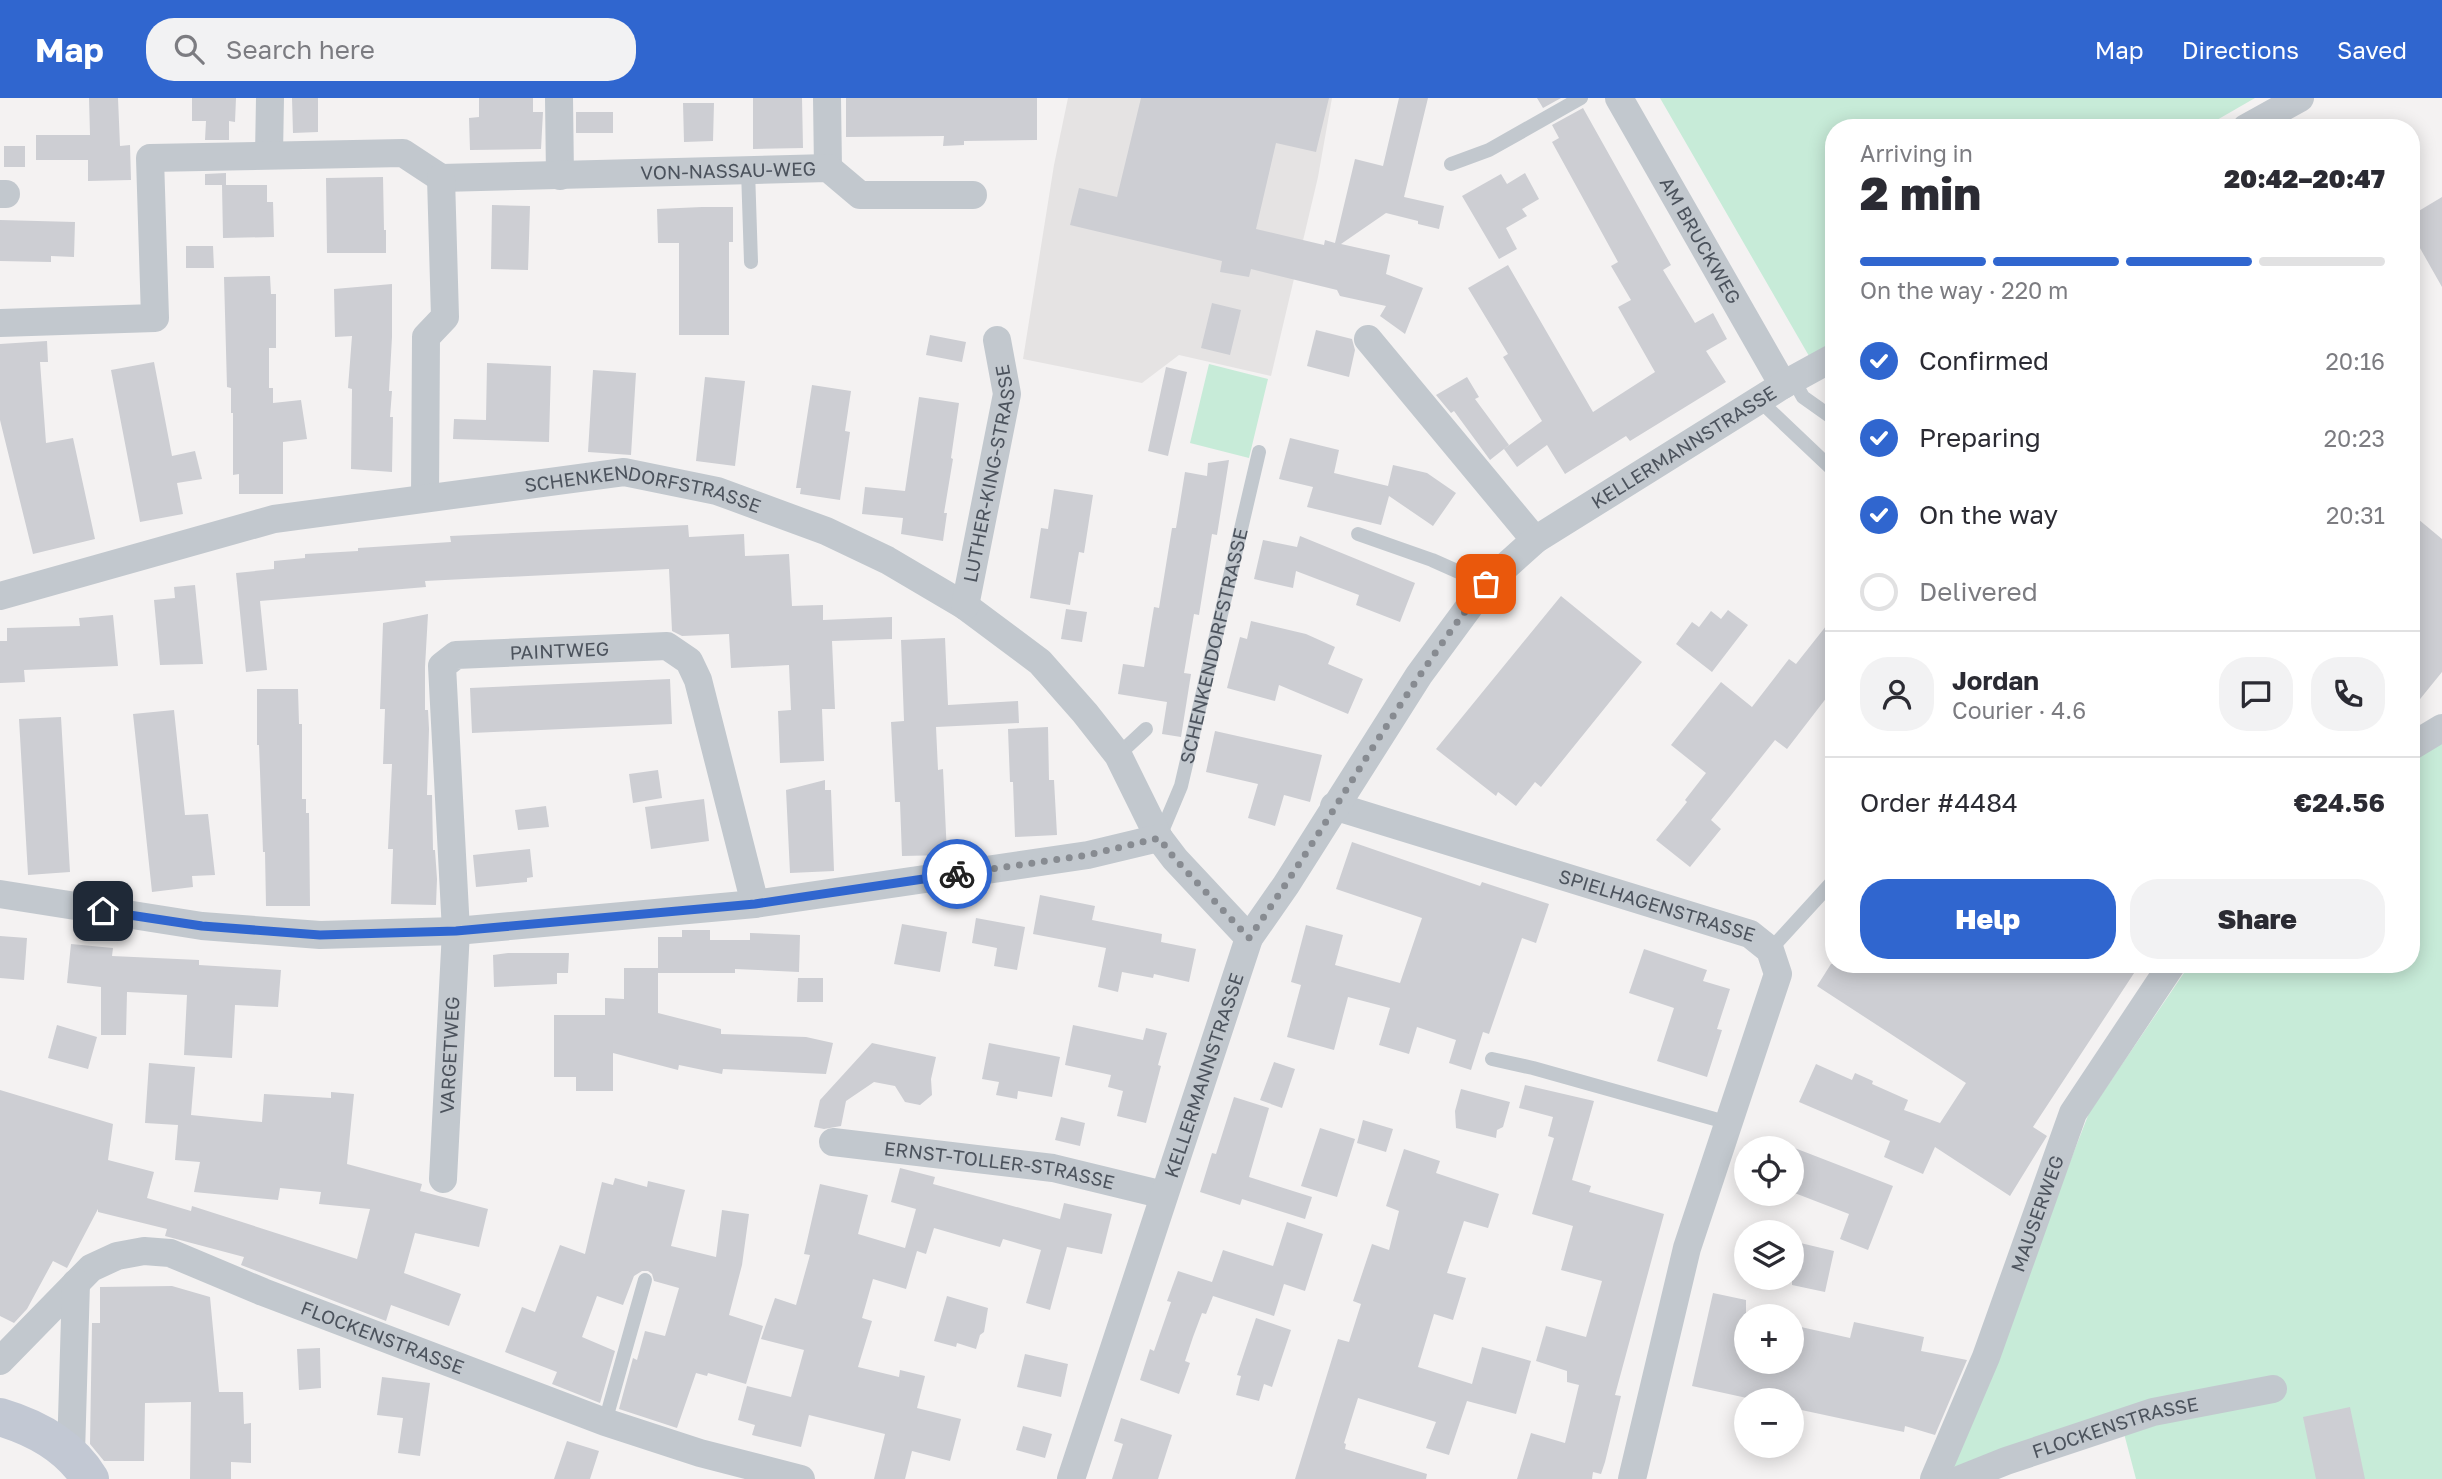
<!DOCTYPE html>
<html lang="en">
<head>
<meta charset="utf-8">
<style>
	body { margin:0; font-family:"Golos Text",sans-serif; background:#f2f2f3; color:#2b2b33; height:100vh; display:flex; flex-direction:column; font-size:26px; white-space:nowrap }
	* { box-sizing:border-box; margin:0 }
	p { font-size:23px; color:#7c7c81 }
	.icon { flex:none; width:38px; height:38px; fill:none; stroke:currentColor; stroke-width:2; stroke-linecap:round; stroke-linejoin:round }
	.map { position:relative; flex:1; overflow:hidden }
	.drawer { position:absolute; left:1825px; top:21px; width:595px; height:854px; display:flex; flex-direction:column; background:#fff; border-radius:28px; box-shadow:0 4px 18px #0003 }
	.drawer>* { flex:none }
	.controls { position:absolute; left:1734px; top:1038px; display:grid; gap:14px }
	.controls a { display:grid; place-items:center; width:70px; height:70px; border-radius:50%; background:#fff; box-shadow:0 4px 18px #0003; font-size:35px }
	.pin { position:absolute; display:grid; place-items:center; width:60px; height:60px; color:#fff; margin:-30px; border-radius:14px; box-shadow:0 4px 10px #0006 }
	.courier { position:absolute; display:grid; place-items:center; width:70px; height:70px; margin:-35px; border:5px solid #3066cf; border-radius:50%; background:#fff; color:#222; box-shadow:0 2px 9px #0007 }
	.summary em { font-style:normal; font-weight:800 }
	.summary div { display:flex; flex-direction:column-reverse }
	.summary { display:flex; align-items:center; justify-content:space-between; height:119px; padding:0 35px }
	h1 { font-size:46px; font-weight:800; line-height:52px }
	.bar { display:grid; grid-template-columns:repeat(4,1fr); gap:10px 7px; align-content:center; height:84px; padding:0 35px }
	.bar i { height:9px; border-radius:5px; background:#e1e1e2 }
	.bar .on { background:#3066cf }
	.bar p { grid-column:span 4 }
	.line { display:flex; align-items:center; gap:18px; padding:0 35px; border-top:2px solid #e1e1e2 }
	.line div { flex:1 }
	.round { display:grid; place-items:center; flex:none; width:74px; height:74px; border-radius:28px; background:#f2f2f3 }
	ol { padding:0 35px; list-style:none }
	li { display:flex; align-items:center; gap:21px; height:77px }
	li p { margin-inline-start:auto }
	li .icon { padding:7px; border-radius:50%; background:#3066cf; color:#fff; stroke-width:4 }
	li:last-child { color:#7c7c81 }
	li i { width:38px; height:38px; border:4px solid #e1e1e2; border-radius:50% }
	.button { display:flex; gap:14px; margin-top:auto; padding:14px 35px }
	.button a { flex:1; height:80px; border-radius:28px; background:#3066cf; color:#fff; font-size:28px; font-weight:800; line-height:80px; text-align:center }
	.button a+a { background:#f2f2f3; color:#2b2b33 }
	header { display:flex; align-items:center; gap:42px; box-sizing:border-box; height:98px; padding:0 35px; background:#3066cf; color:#fff }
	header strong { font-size:33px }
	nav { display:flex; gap:38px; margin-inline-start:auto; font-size:24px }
	.search { width:490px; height:63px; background:#f2f2f3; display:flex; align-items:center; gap:18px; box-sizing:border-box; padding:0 24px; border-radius:28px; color:#7c7c81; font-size:26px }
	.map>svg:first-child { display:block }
</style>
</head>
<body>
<header>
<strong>Map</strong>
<div class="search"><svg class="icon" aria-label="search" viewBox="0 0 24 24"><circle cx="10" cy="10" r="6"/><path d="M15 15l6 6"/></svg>Search here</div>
<nav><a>Map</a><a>Directions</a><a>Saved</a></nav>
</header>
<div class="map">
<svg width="2442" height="1381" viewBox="0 0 2442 1381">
	<rect width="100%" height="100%" fill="#f4f2f2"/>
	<path fill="#e5e3e3" d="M1068 0H1332L1318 79 1271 278 1179 257 1142 285 1023 261 1054 67Z"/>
	<path fill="#c7ebd8" d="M1660 0H2255L2203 30H1834V243L1809 258Z
		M1209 266 1268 281 1249 360 1190 345Z
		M2442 623V1381H2136L2121 1324 1949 1374 2089 1015 2190 866H2412V641Z"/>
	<path fill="#cdced3" d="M89 0H118L120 48 130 47 131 82 88 83V62H36V37H90Z
		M192 0H236L235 24 229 23V42H205L206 23H192Z
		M292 0H318V34L293 35Z
		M479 0H533V14H543L541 51 470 52 469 20 479 19Z
		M753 0H802L803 50 753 51Z
		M846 0H1037V42L964 43V47L943 48 944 38 846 39Z
		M1141 0H1329L1316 54 1276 45 1256 131 1324 147 1325 142 1335 145 1355 61 1383 68 1399 0H1428L1404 99 1444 108 1439 131 1418 126V123L1386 115 1341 146 1390 157 1386 176 1423 190 1405 236 1380 218 1386 208 1340 198 1337 192 1251 171 1249 179 1220 174 1222 163 1070 127 1079 90 1117 99Z
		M1537 0H1561L1543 10Z
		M683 5H714L713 43 684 44Z
		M1583 10 1671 167 1663 172 1695 225 1713 215 1727 241 1706 253 1726 284 1630 343 1626 338 1565 376 1547 347 1517 369 1504 351 1542 323 1503 259 1508 256 1468 190 1508 167 1593 314 1655 274 1618 209 1631 202 1611 168 1618 164 1552 44 1559 40 1552 27Z
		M576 14H613V35H576Z
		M4 48H25V69H4Z
		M226 75V87H205V76Z
		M1525 75 1539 101 1522 111 1527 118 1506 130 1517 151 1499 161 1462 98 1501 76 1507 86Z
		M383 79 384 132H386V155H327L326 80Z
		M222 87H267V104H273L274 139 223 140Z
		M2442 99V189L2412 136V117Z
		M492 107 530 108 528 172 491 171Z
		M702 109H733V144H729V237H679V145H658L657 111Z
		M0 122 75 124 74 159 51 158V164L0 163Z
		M186 148H213L214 170H186Z
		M270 178 271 196H276V250H269V290H273V305L301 302 307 341 283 344V396H239V376L233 377V315H231V290L227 289 224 179Z
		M392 186V239L389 293H392L390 319H393L392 374 351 371 352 291 348 290 352 238 335 239 334 191Z
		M1212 205 1241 212 1230 257 1201 250Z
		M1316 232 1352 241 1355 252 1349 279 1307 268Z
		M930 237 966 244 962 264 926 257Z
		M47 243 48 264H40L46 345 73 340 95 441 33 456 0 322V246Z
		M154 264 172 358 195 353 202 381 177 385 183 416 140 424 111 272Z
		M487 265 551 268 549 344 453 341 454 321 486 322Z
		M1166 269 1187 274 1168 358 1148 353Z
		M593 272 636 275 631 357 588 354Z
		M705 279 745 283 735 368 696 363Z
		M1467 279 1479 299 1475 301 1509 347 1490 362 1454 313 1451 315 1436 297Z
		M812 287 851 293 845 333 850 334 840 402 800 396 801 390H796Z
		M919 299 959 305 951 360 953 361 944 415H947L943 443 901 436 903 420 862 416 865 389 905 393Z
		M1290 340 1339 352 1334 375 1388 388 1393 367 1427 375 1456 395 1433 428 1389 398 1381 427 1307 409 1313 389 1279 381Z
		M1229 362 1217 437 1212 436 1199 517 1194 516 1184 575 1191 576 1181 639 1162 636 1167 604 1118 596 1123 566 1144 569 1154 509 1159 510 1172 430H1176L1185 374 1207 378 1208 365Z
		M1054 391 1093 397 1084 455 1079 454 1070 507 1030 500 1041 430 1048 431Z
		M2412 416 2442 441V574L2412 611Z
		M688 427 689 439 744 436 745 458 789 456 792 508 823 507V522L892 519V541L832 543 835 611H822L824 663 780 665 778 613 791 612 789 567 731 570 729 536 682 538 672 533 669 471 425 483 426 489 260 503 267 572 246 574 236 475 274 471V463L305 460V456L358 453V450L451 444 450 438Z
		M1300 438 1415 485 1400 524 1356 507 1359 497 1296 473 1293 490 1254 481 1263 442 1297 449Z
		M195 487 203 566 160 567 154 502 175 500 174 489Z
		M1561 498 1642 564 1541 689 1535 684 1516 708 1498 694 1496 698 1436 651Z
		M1066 511 1087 514 1082 544 1061 541Z
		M1728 512 1748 527 1712 574 1676 546 1692 524 1699 529 1711 513 1721 521Z
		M428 516 425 569V612H428L429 631 427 697H432L433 752H435L437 781 436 807 391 806 393 751H388L392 666H383L385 611H380L383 525Z
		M113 517 118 568 24 572 25 584 0 585V543H7V530L80 528 79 520Z
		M1834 518V590L1787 651 1775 642 1732 696 1711 722 1721 731 1690 769 1656 742 1687 704 1685 702 1706 675 1671 647 1721 584 1752 609 1789 561 1796 566Z
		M1251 523 1306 536 1335 549 1328 566 1363 581 1348 616 1279 587 1275 603 1227 590 1240 539 1247 541Z
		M945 540 948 607 1018 603 1019 625 936 629 938 672 943 671 947 757 902 758 900 704H895L891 624 904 623 901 542Z
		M670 581 672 626 472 635 470 590Z
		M257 591H298L299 626H302V701H306V715H309L310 808H266L265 754H263L259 647H257Z
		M174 612 185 717 208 716 215 777 192 778 193 789 152 794 133 616Z
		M61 619 70 774 28 777 19 621Z
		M1048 629 1049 682H1054L1057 737 1015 739 1013 684H1010L1008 631Z
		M1215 633 1322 657 1310 704 1284 697 1275 728 1248 720 1258 686 1206 674Z
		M658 672 662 700 633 705 629 676Z
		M825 682V692H831L834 773 790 775 786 692Z
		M704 701 709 743 651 751 645 709Z
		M546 708 549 729 518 732 515 712Z
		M1352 744 1480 788 1482 784 1549 806 1536 845 1522 840 1489 936 1483 934 1471 972 1449 965 1456 942 1417 929 1409 956 1379 947 1390 910 1348 899 1334 952 1287 939 1301 887 1291 884 1306 827 1343 837 1335 867 1400 885 1422 820 1336 791Z
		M530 751 533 779 527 780V784L476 789 473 757Z
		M1040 797 1095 808 1092 822 1162 836 1161 844 1196 851 1189 884 1154 876 1153 880 1122 874 1118 894 1098 889 1106 850 1033 836Z
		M976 820 1025 829 1017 872 994 868 997 850 972 845Z
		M902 826 947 834 940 874 894 866Z
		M682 832H710V842H750V835L800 837 799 874 735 871V875H658V915L721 931V936L806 939 833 945 826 976 723 971 722 976 679 967 678 972 613 955V993H576V979H554V917H605V900L624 901V870H658V839H682Z
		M0 838 27 840 24 882 0 880Z
		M71 846 113 850 112 858 199 862V867L281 872 278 909 235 907 232 960 184 957 187 897 127 894 126 937H101V889L67 885Z
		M1644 851 1707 872 1703 883 1730 891 1717 931 1722 932 1707 979 1657 963 1674 910 1629 895Z
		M508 855H569L568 875H557V886L494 889 493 857Z
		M1831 866H2140L2033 1029 2047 1038 2010 1098 1935 1049 1923 1076 1884 1059 1890 1043 1799 1004 1816 966 1852 982 1855 975 1873 983 1872 986 1908 1002 1904 1012 1940 1025 1966 985 1817 888Z
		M798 880H823V904H797Z
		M57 927 97 939 88 971 48 960Z
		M1073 927 1143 942 1146 930 1167 935 1158 967 1161 968 1146 1025 1117 1018 1123 993 1108 989 1111 977 1065 967Z
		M872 945 936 959 931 981 932 997 920 1007 905 1004 895 988 874 984 846 1003 841 1028 824 1031 814 1029 820 1002Z
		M989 945 1060 959 1052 999 1018 993 1017 1001 996 997 999 984 982 981Z
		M1274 964 1295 971 1282 1010 1260 1002Z
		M149 965 195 969 191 1017 262 1024 264 996 331 1000V994L354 996 347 1066 422 1086 420 1093 488 1111 479 1149 415 1135 404 1175 461 1196 449 1228 391 1207 386 1223 241 1167 244 1159 165 1138 167 1131 98 1114V1111L67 1170 53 1163 27 1211 14 1225 0 1218V992L113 1026 108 1062 154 1074 147 1100 191 1113 192 1108 357 1161 370 1111 319 1106 321 1094 280 1090 278 1102 194 1094 200 1064 175 1062 178 1027 145 1025Z
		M1525 987 1594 1003 1572 1082 1591 1088 1589 1094 1664 1116 1615 1297 1621 1298 1605 1364 1601 1376 1593 1374 1592 1381H1517L1531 1335 1565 1345 1579 1287 1567 1284V1273L1536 1263 1546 1228 1586 1239 1602 1183 1561 1172 1573 1128 1532 1116 1554 1040 1548 1038 1553 1019 1519 1010Z
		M1461 991 1510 1004 1503 1029 1497 1032 1496 1040 1456 1030 1455 1013Z
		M1234 999 1269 1010 1249 1079 1312 1099 1305 1121 1242 1101 1240 1107 1200 1094 1212 1055 1216 1056Z
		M1061 1019 1085 1025 1080 1048 1055 1042Z
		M1363 1022 1393 1031 1386 1054 1357 1045Z
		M1320 1030 1355 1041 1337 1099 1301 1088Z
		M1792 1049 1893 1088 1868 1152 1840 1141 1849 1116 1792 1094Z
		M1404 1051 1440 1063 1436 1075 1499 1096 1488 1130 1464 1123 1447 1175 1466 1180 1453 1222 1434 1216 1418 1269 1472 1286 1482 1249 1531 1263 1516 1316 1467 1303 1449 1357 1426 1350 1436 1324 1358 1300 1344 1345 1346 1346 1345 1351 1427 1376 1426 1381H1295L1338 1241 1349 1244 1361 1206 1353 1203 1372 1146 1389 1152 1399 1113 1386 1108Z
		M900 1070 935 1079 933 1086 1060 1121 1064 1105 1112 1116 1102 1156 1067 1149 1050 1212 1026 1205 1041 1152 1003 1141 1000 1149 934 1130 926 1156 917 1153 906 1191 873 1181 862 1220 872 1223 858 1269 899 1279 900 1272 925 1278 917 1310 961 1321 950 1363 912 1353 905 1381H874L885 1336 809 1317 801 1349 752 1337 755 1327 738 1322 747 1288 791 1299 804 1252 761 1241 775 1200 796 1207 810 1157 804 1156 820 1086 868 1097 858 1136 905 1150 916 1111 891 1104Z
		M615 1080 647 1089 648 1083 685 1092 671 1148 716 1159 722 1112 749 1116 742 1167 729 1217 763 1228 746 1286 708 1275 707 1278 696 1275 677 1330 619 1311 633 1260 637 1262 645 1233 665 1238 679 1190 654 1183 652 1176 648 1173H642L634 1178 623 1207 597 1198 582 1239 615 1253 600 1305 552 1286 557 1274 505 1254 522 1209 535 1214 560 1147 585 1156 602 1084 613 1087Z
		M1287 1124 1323 1136 1305 1193 1284 1186 1274 1218 1213 1198 1206 1216 1202 1215 1193 1239 1185 1263 1190 1265 1179 1296 1140 1282 1150 1251 1154 1253 1171 1204 1167 1203 1178 1173 1212 1184 1223 1152 1273 1168Z
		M1792 1143 1834 1153 1825 1194 1792 1187Z
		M172 1188 210 1199 219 1294H243L244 1326 251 1325V1365L231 1364V1381H190L191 1304 145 1305 144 1363H104L90 1346 92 1225H100V1189Z
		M1713 1195 1746 1202V1264H1792V1227L1850 1240 1854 1224 1924 1239 1921 1253 1967 1262 1935 1337 1905 1328 1904 1334 1792 1310V1302H1756L1692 1288Z
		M947 1198 988 1210 984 1234 980 1237 976 1251 957 1245 956 1249 934 1243Z
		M1256 1220 1291 1232 1272 1289 1264 1286 1259 1303 1236 1297 1241 1278 1237 1277Z
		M320 1250 321 1290 299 1292 297 1251Z
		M1025 1256 1068 1266 1061 1299 1017 1289Z
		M382 1279 430 1285 420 1358 398 1355 403 1320 377 1317Z
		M2350 1309 2365 1381H2316L2303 1319Z
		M1121 1320 1172 1337 1158 1381H1112L1123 1346 1114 1343Z
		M1023 1328 1052 1336 1045 1360 1016 1352Z
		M567 1343 599 1353 590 1381H554Z"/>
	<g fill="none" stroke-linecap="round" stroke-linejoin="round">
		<g stroke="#c2c8ce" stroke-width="14">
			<path d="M1451 66 1489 52 1581 0"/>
			<path d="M748 72 751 164"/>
			<path d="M1793 281 1803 299 1834 321"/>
			<path d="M1759 302 1834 373"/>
			<path d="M1358 436 1432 462 1486 486"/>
			<path d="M1118 657 1146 631"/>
			<path id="s1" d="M1160 738 1181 688 1259 354"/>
			<path d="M1770 852 1834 782"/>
			<path d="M1492 961 1533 970 1729 1025"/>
			<path d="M605 1324 645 1182"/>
		</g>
		<g stroke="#c2c8ce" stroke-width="28">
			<path d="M559 0 560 78"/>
			<path d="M827 0 828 70"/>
			<path id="s2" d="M1619 0 1783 287"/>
			<path d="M2246 30 2300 0"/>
			<path d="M269 57 270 0"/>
			<path d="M0 96H6"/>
			<path id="s3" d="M0 225 155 220 150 60 403 55 441 80 828 70 860 97H973"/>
			<path d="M1368 241 1535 442"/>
			<path d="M425 399 426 239 445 219 441 80"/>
			<path id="s4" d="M0 498 274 421 624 374 717 393 826 433 887 462 965 508 1040 564 1085 615 1118 657 1159 740 1175 761 1249 840"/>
			<path id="s5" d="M965 508 1007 296 997 242"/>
			<path d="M2412 648 2442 630"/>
			<path id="s6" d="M1334 708 1750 836 1770 852 1778 876 1687 1150 1632 1381"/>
			<path d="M0 796 202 828 320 837 456 833 755 806 1088 757 1159 740"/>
			<path id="s7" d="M833 1044 1053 1070 1164 1097"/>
			<path id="s8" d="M443 1081 456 833 442 568 456 557 667 548 689 563 698 582 755 806"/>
			<path id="s9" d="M0 1263 91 1170 117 1158 144 1153 170 1155 263 1194 605 1324 700 1355 801 1381"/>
			<path d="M71 1355 76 1185"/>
			<path id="s10" d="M1071 1381 1249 840 1286 787 1419 577 1486 486 1535 442 1783 287 1834 259"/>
			<path id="s11" d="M1934 1381 1986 1259 2073 1015 2172 866"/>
			<path id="s12" d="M1961 1381 2006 1363 2153 1314 2273 1291"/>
		</g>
		<path stroke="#c2c8d3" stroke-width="38" d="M0 1319C37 1330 70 1348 90 1381"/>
	</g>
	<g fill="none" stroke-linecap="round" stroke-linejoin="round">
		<path stroke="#878b91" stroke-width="7" stroke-dasharray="0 12.6" d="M957 776 1088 757 1159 740 1175 761 1249 840C1331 724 1398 598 1486 486"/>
		<path stroke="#3066cf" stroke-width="9" d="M103 813 202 828 320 837 456 833 755 806 957 776"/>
	</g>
	<g text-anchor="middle" stroke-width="7" stroke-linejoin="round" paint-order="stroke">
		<g font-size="19" fill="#4c535d" stroke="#fff">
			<text dy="7" stroke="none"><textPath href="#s3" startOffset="901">VON-NASSAU-WEG</textPath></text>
			<text dy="7" stroke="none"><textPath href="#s2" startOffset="164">AM BRUCKWEG</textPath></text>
			<text dy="7" stroke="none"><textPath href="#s10" startOffset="1237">KELLERMANNSTRASSE</textPath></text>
			<text dy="7" stroke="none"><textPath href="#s5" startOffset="135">LUTHER-KING-STRASSE</textPath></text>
			<text dy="7" stroke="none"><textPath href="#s4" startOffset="658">SCHENKENDORFSTRASSE</textPath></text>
			<text dy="7" stroke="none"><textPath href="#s1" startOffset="198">SCHENKENDORFSTRASSE</textPath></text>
			<text dy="7" stroke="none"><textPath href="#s8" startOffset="635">PAINTWEG</textPath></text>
			<text dy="7" stroke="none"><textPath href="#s6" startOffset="338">SPIELHAGENSTRASSE</textPath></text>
			<text dy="7" stroke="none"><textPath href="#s8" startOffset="124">VARGETWEG</textPath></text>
			<text dy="7" stroke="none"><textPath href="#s10" startOffset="425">KELLERMANNSTRASSE</textPath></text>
			<text dy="7" stroke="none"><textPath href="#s7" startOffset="168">ERNST-TOLLER-STRASSE</textPath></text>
			<text dy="7" stroke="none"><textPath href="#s11" startOffset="285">MAUSERWEG</textPath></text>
			<text dy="7" stroke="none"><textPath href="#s9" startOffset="441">FLOCKENSTRASSE</textPath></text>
			<text dy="7" stroke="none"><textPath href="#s12" startOffset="163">FLOCKENSTRASSE</textPath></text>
		</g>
	</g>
</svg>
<div class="controls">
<a><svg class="icon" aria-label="locate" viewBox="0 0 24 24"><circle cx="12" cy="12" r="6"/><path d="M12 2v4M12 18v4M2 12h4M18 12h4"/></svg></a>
<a><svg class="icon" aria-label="layers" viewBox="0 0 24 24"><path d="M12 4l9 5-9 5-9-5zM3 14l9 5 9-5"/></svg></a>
<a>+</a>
<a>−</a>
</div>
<div class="pin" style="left:1486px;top:486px;background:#ea580c"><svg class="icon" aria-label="bag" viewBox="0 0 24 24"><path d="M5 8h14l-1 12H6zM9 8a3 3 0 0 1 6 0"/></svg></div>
<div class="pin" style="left:103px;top:813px;background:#1f2937"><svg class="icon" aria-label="home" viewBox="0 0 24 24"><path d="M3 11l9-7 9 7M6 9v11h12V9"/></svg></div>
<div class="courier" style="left:957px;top:776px"><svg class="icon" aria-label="bike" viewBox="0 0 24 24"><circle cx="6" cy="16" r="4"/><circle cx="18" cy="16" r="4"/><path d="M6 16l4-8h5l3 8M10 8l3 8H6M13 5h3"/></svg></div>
<section class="drawer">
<div class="summary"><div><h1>2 min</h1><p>Arriving in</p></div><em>20:42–20:47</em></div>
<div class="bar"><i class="on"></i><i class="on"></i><i class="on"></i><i></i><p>On the way · 220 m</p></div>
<ol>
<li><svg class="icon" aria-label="check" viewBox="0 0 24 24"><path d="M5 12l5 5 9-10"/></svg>Confirmed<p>20:16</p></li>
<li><svg class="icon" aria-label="check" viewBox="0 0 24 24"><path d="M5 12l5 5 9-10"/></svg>Preparing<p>20:23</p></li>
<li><svg class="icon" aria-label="check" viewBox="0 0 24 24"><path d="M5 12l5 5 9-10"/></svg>On the way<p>20:31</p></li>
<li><i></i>Delivered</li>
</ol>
<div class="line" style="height:126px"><a class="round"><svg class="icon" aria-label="person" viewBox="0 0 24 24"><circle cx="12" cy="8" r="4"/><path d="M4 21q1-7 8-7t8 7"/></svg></a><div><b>Jordan</b><p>Courier · 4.6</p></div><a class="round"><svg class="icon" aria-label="chat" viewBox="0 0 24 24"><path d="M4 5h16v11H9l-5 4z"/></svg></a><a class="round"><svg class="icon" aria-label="phone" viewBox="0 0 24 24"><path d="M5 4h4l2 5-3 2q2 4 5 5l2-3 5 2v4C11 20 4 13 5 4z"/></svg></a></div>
<div class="line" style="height:91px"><div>Order #4484</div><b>€24.56</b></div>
<div class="button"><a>Help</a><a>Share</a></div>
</section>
</div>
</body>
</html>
